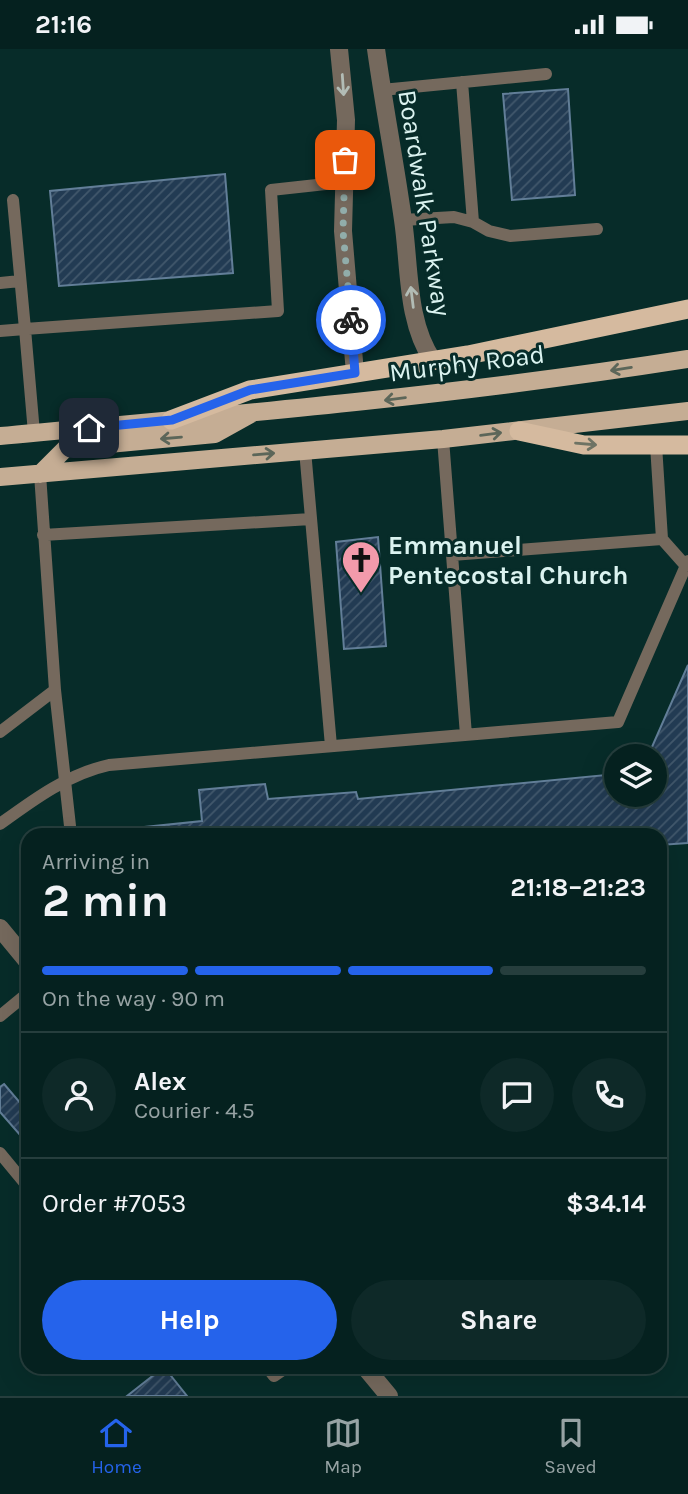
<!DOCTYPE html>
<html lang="en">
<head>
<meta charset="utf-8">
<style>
	body { margin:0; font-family:Karla,sans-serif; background:#0e2928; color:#f1f3f6; height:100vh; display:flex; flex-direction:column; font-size:26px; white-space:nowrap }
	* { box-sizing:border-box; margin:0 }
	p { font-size:23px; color:#97a3a4 }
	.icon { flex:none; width:38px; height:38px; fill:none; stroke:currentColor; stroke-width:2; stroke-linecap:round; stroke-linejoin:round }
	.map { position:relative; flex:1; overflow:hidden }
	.sheet { position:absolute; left:21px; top:779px; width:646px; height:546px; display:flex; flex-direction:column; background:#05211f; border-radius:21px; box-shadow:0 7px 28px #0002,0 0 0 2px #263e3d }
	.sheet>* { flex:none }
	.fabs { position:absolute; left:604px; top:695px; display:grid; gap:14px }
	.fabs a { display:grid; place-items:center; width:63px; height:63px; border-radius:50%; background:#05211f; box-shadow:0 7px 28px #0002,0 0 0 2px #263e3d; font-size:35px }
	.pin { position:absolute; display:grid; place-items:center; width:60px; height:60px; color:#fff; margin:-30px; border-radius:14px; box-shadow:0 4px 10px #0006 }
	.courier { position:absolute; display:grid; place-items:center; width:70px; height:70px; margin:-35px; border:5px solid #2563eb; border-radius:50%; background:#fff; color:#222; box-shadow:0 2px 9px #0007 }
	.headline em { font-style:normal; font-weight:700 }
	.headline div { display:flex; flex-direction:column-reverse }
	.headline { display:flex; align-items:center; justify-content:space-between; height:119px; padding:0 21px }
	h1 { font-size:46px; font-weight:700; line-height:52px }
	.bar { display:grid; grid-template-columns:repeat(4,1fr); gap:10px 7px; align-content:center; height:84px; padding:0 21px }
	.bar i { height:9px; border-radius:5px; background:#263e3d }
	.bar .selected { background:#2563eb }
	.bar p { grid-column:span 4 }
	.line { display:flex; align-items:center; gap:18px; padding:0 21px; border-top:2px solid #263e3d }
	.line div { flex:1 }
	.round { display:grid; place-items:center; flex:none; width:74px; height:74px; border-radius:37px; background:#0e2928 }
	.cta { display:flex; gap:14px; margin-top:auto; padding:14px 21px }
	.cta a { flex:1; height:80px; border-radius:42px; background:#2563eb; color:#fff; font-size:28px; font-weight:700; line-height:80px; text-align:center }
	.cta a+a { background:#0e2928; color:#f1f3f6 }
	.status { display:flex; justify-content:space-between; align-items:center; height:49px; padding:0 35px; background:#05211f; direction:ltr }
	.status svg { height:19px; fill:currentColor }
	.menu { display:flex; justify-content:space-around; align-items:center; height:98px; border-top:2px solid #263e3d; background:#05211f; font-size:19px; color:#97a3a4 }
	.menu a { display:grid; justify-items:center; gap:4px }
	.menu .selected { color:#2563eb }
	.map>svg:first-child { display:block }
</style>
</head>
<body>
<div class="status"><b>21:16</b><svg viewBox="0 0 49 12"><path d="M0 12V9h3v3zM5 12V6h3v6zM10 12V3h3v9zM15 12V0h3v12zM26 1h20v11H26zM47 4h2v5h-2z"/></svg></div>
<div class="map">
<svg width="688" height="1347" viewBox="0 0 688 1347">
	<defs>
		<pattern id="building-hatch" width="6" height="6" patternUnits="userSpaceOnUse" patternTransform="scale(1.75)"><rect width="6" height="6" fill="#223b53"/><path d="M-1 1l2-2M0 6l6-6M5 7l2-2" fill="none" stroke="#42586c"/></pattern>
	</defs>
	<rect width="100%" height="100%" fill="#072c29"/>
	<path fill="url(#building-hatch)" stroke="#627e98" stroke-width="2" d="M568 40 575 146 512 151 503 45Z
		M225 125 233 224 59 237 50 142Z
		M378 488 386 597 344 600 336 493Z
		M688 616V794L660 796V786H116V781L202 772 199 741 265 735 268 750 356 743 358 750 616 725V746H654V707H648Z
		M4 1035 28 1063V1095L0 1063V1038Z
		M164 1318 187 1347H127Z"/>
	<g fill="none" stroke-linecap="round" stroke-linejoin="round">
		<path stroke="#75695d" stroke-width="12" d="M462 33 473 173
			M382 41 546 25
			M13 151 25 280 278 262 271 141 344 133
			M403 171 454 168 473 173 489 182 510 187 597 180
			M0 234 20 232
			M0 282 25 280 34 384
			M443 390 466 686
			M656 396 662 490 686 517
			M305 401 331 697
			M40 425 55 641 71 786
			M43 486 311 470
			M452 506 662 490
			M0 683 55 641
			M0 775C33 751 68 725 109 716L618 673 688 512
			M0 967 28 944
			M0 1104 28 1138
			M267 1318 274 1327 287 1318"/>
		<path stroke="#75695d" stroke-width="18" d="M339 0 346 71 343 182 355 324
			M376 0C384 57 395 114 403 171 410 218 406 272 433 312
			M0 879 28 913
			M365 1318 389 1347"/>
		<path stroke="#c5ad94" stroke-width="18" d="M0 387C230 366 460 346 688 310
			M40 425 66 399 215 385 251 365
			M0 428 443 390 688 362"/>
		<path stroke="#d5ba9f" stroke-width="19" d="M171 371 250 341 468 306 688 260
			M519 382 584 396H688"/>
	</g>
	<defs><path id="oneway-shaft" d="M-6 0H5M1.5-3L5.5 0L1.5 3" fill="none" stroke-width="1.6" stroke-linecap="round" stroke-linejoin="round" transform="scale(1.75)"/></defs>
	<g stroke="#b2bcb5">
		<use href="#oneway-shaft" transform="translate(343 36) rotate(86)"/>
		<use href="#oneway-shaft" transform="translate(412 248) rotate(-97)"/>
	</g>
	<g stroke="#5c6659">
		<use href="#oneway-shaft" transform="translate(621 320) rotate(171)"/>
		<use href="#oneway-shaft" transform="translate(395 350) rotate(173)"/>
		<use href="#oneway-shaft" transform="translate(491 385) rotate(-7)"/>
		<use href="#oneway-shaft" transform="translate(171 389) rotate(175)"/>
		<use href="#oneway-shaft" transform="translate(264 405) rotate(-5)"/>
	</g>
	<use stroke="#6e7364" href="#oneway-shaft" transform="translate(586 395) rotate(5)"/>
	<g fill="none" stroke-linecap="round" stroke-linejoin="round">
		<path stroke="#91adaa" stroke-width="7" stroke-dasharray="0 12.6" d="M345 111 343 182 351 271"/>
		<path stroke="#2563eb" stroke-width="9" d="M89 379 172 371 250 341 355 324 351 271"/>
	</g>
	<defs>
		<g id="church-pin" transform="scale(2.0125)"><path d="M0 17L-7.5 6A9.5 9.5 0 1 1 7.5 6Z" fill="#f39aab" stroke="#072c29"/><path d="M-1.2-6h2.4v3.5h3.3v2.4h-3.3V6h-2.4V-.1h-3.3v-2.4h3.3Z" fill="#111"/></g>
	</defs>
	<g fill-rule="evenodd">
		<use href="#church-pin" x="361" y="511"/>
	</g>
	<g text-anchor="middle" stroke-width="6" stroke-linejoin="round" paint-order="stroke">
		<g font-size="26" fill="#dbf3f0" stroke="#072c29">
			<text transform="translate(425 154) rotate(81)" y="9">Boardwalk Parkway</text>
			<text transform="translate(467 314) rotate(-7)" y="9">Murphy Road</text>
		</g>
		<g font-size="26" font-weight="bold" fill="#dbf3f0" stroke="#072c29" text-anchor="start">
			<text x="388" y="505">Emmanuel<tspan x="388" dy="30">Pentecostal Church</tspan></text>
		</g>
	</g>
</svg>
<div class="fabs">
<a><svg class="icon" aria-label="layers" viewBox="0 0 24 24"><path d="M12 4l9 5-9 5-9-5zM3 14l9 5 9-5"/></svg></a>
</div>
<div class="pin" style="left:345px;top:111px;background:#ea580c"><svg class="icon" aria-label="bag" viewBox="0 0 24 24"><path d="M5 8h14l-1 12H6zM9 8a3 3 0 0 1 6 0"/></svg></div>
<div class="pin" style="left:89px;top:379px;background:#1f2937"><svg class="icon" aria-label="home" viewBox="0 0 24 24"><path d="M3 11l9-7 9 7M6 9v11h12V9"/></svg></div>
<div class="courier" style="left:351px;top:271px"><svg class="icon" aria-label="bike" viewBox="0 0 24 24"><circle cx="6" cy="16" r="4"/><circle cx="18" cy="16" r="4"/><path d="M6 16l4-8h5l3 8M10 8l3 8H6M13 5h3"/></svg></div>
<section class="sheet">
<div class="headline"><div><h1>2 min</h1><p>Arriving in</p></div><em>21:18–21:23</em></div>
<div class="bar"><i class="selected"></i><i class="selected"></i><i class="selected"></i><i></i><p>On the way · 90 m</p></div>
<div class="line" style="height:126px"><a class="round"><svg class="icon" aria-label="person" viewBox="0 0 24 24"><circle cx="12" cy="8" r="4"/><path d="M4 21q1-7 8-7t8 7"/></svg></a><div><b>Alex</b><p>Courier · 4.5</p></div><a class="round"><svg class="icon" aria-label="chat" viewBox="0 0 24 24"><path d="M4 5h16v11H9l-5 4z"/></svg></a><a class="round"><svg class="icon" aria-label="phone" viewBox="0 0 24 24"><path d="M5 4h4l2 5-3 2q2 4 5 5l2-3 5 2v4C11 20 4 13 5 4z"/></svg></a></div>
<div class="line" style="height:91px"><div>Order #7053</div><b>$34.14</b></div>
<div class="cta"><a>Help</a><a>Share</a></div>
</section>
</div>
<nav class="menu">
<a class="selected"><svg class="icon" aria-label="home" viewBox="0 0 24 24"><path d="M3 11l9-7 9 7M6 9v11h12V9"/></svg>Home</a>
<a><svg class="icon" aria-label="map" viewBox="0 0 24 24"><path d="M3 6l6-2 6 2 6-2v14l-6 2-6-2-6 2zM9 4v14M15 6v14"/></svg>Map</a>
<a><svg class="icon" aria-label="saved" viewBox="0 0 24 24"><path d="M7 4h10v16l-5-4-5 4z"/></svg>Saved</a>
</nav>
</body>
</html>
